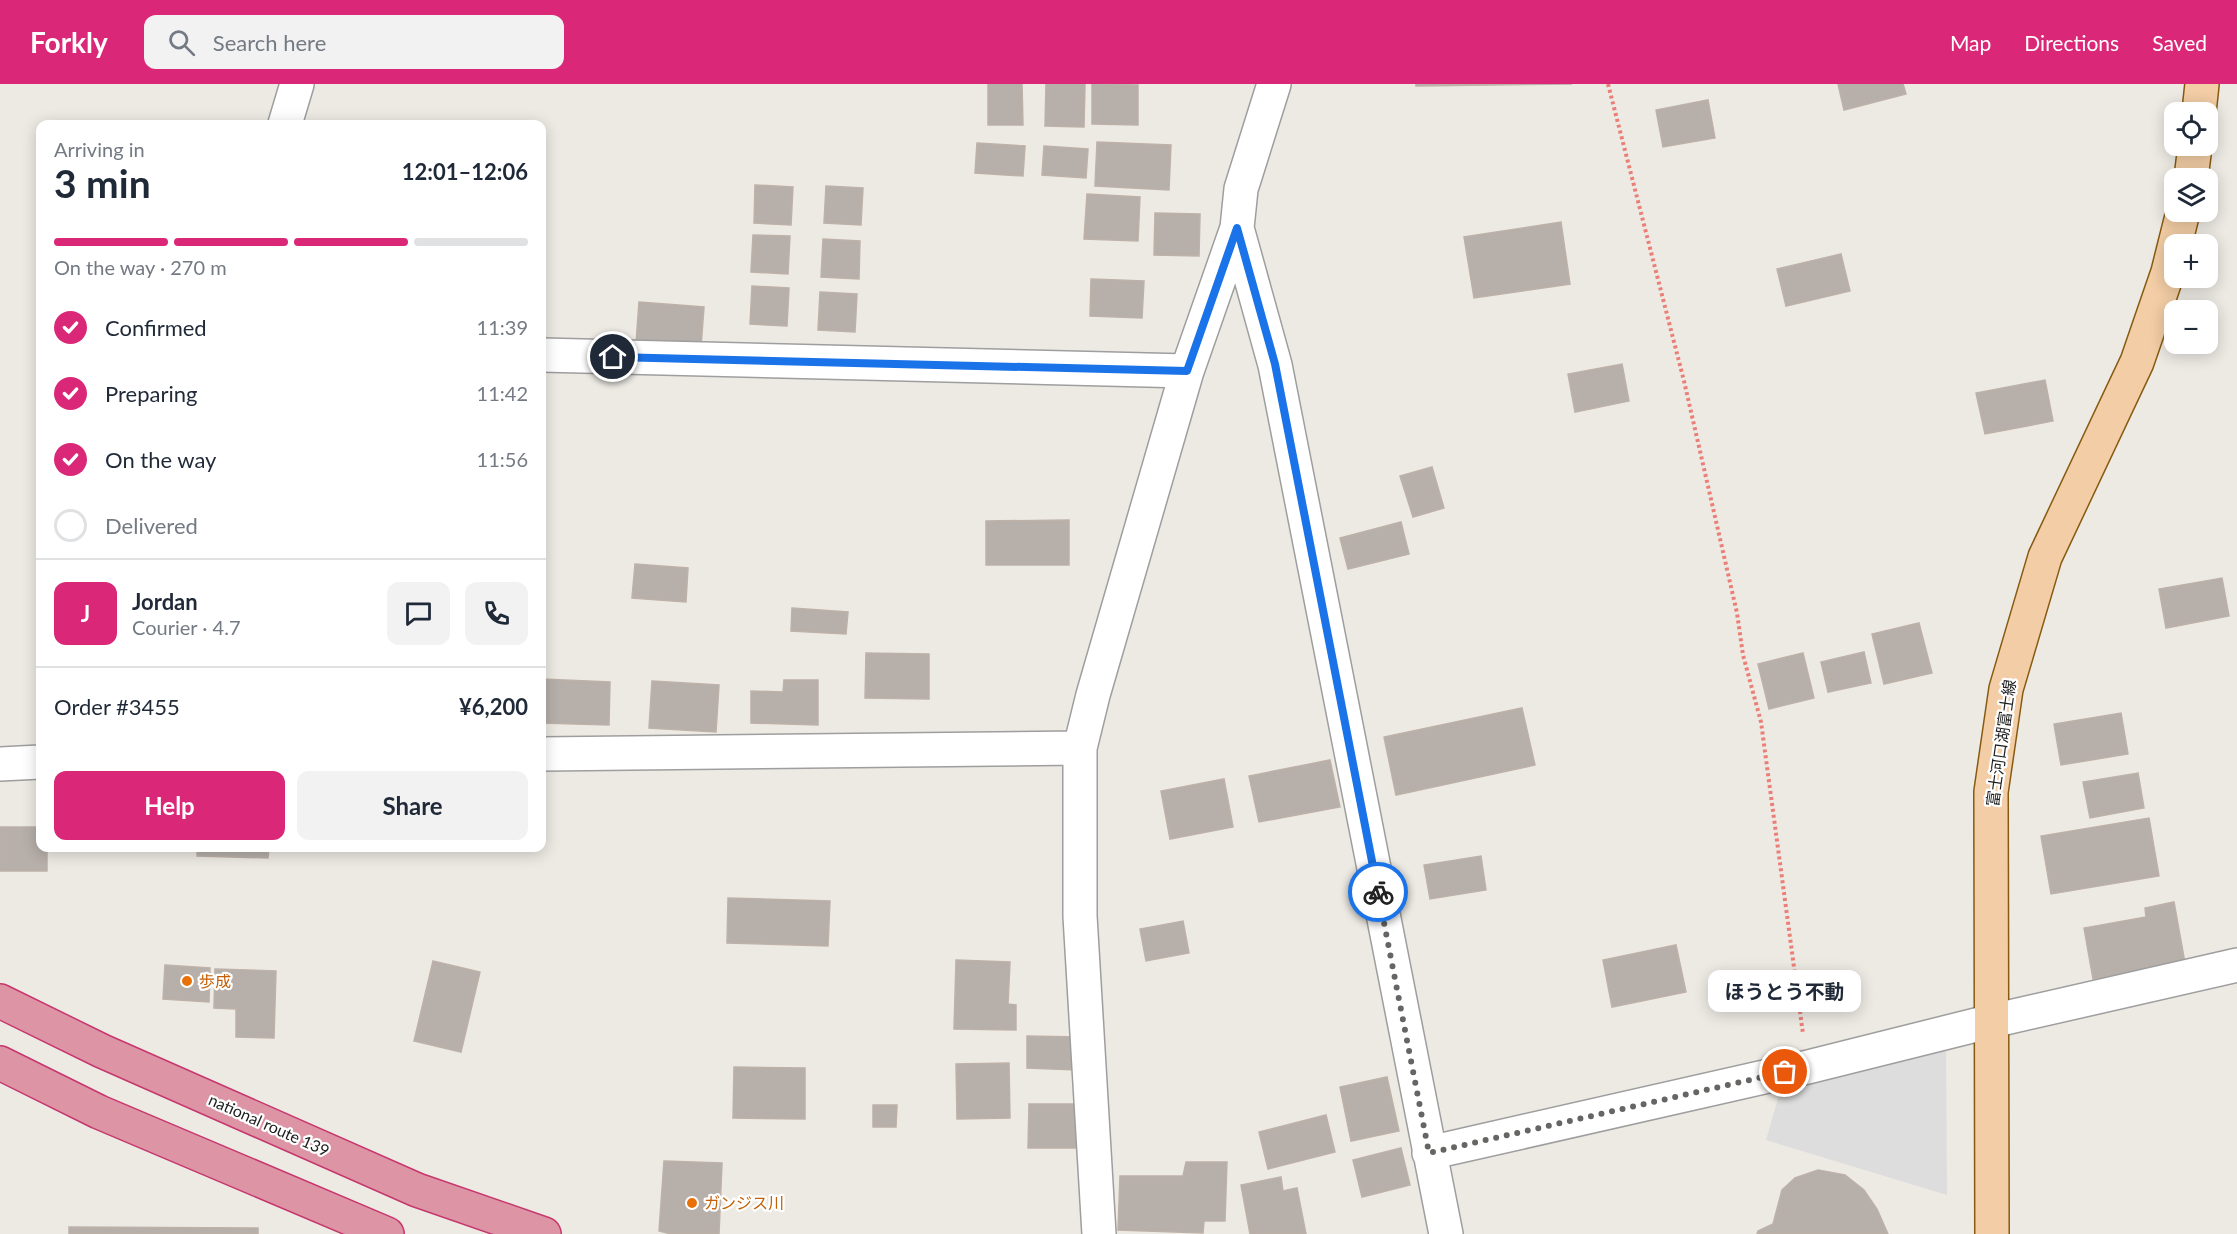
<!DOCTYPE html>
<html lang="en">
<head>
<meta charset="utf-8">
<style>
	body { margin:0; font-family:Lato,"Noto Sans JP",sans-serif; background:#f2f2f3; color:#1f2937; height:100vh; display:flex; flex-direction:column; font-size:22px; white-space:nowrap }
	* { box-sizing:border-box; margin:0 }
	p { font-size:20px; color:#747a83 }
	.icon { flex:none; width:33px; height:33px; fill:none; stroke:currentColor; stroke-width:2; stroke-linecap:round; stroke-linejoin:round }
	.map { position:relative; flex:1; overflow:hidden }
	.sheet { position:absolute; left:36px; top:36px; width:510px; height:732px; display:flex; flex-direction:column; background:#fff; border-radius:12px; box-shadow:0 3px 15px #0003 }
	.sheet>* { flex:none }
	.controls { position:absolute; left:2164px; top:18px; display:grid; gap:12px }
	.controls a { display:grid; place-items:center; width:54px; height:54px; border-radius:12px; background:#fff; box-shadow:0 3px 15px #0003; font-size:30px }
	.pin { position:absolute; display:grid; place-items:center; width:51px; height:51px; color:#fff; margin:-26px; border:3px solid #fff; border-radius:50%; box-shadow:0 2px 6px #0007 }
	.courier { position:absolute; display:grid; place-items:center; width:60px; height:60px; margin:-30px; border:4px solid #1a73e8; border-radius:50%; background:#fff; color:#222; box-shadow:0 2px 8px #0007 }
	.bubble { position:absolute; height:42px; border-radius:12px; background:#fff; box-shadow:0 3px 15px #0003; font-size:20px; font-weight:700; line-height:42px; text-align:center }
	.overview em { font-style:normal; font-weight:700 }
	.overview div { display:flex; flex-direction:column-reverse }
	.overview { display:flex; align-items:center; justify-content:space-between; height:102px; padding:0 18px }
	h1 { font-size:39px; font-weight:700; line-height:45px }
	.bar { display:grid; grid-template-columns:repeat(4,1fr); gap:9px 6px; align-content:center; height:72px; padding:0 18px }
	.bar i { height:8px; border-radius:4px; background:#e0e1e3 }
	.bar .current { background:#db2777 }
	.bar p { grid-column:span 4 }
	.line { display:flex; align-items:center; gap:15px; padding:0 18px; border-top:2px solid #e0e1e3 }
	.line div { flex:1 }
	.round { display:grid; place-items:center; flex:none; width:63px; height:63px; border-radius:12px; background:#f2f2f3 }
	ol { padding:0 18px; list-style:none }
	li { display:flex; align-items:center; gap:18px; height:66px }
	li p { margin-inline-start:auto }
	li .icon { padding:6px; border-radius:50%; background:#db2777; color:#fff; stroke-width:4 }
	li:last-child { color:#747a83 }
	li i { width:33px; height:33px; border:3px solid #e0e1e3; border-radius:50% }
	.primary-button { display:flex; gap:12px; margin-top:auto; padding:12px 18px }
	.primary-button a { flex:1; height:69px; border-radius:12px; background:#db2777; color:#fff; font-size:24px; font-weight:700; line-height:69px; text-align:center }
	.primary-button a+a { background:#f2f2f3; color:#1f2937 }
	header { display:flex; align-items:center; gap:36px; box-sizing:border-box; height:84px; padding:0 30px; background:#db2777; color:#fff }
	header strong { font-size:28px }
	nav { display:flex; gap:33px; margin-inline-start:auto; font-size:21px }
	.search { width:420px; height:54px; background:#f2f2f3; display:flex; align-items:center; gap:15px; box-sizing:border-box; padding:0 21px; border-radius:12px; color:#747a83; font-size:22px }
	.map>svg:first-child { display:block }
</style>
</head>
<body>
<header>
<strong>Forkly</strong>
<div class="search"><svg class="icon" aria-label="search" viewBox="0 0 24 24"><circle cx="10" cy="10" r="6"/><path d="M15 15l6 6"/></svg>Search here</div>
<nav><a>Map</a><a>Directions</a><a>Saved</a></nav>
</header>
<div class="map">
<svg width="2237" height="1150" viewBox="0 0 2237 1150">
	<rect width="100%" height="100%" fill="#edeae4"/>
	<path fill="#ddd" d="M1946 963 1947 1111 1766 1056 1781 1004Z"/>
	<path fill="#b6afaa" stroke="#bdb1a8" stroke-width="1.5" d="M988 0H1022L1023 41H988Z
		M1046 0H1085L1084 43 1045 42Z
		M1092 0 1138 1V41L1092 40Z
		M1416 0H1572L1416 2Z
		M1838 0H1903L1906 10 1844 26Z
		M1708 16 1715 54 1663 63 1656 26Z
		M1097 58 1171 61 1169 106 1095 102Z
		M977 59 1025 62 1023 92 975 89Z
		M1044 62 1088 65 1086 94 1042 91Z
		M755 101 793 103 791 141 754 139Z
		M826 102 863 104 861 141 824 139Z
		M1087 110 1140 113 1138 157 1084 155Z
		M1155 129 1200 130 1199 172 1154 171Z
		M1561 138 1570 200 1474 214 1464 153Z
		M753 151 790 152 788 190 751 188Z
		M823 155 860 157 859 195 821 193Z
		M1841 170 1850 207 1786 222 1777 185Z
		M1091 195 1144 197 1142 234 1090 232Z
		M752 202 789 204 787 242 750 240Z
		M820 208 857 210 855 248 818 246Z
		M639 218 704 223 701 263 636 259Z
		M1622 280 1629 317 1575 328 1568 290Z
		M2045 296 2053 337 1985 350 1976 309Z
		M1432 383 1444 424 1413 433 1400 392Z
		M1069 436V481H986V437Z
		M1401 438 1409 470 1348 485 1340 454Z
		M635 480 688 484 686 518 632 514Z
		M2222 494 2229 532 2166 544 2159 505Z
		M792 524 848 528 846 550 791 547Z
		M1919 539 1932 589 1884 600 1872 550Z
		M1864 568 1871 599 1828 608 1821 578Z
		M866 569 929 570V615L865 614Z
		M1803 569 1814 614 1769 625 1758 580Z
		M542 595 610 598 609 641 542 639Z
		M784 596H818V641L751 639V607L783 608Z
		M652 597 719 601 716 648 649 644Z
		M1522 624 1535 681 1396 711 1384 653Z
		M2121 629 2128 670 2061 681 2054 640Z
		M1330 676 1340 723 1259 738 1249 692Z
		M2138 689 2144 724 2090 734 2083 698Z
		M1224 695 1233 743 1170 755 1161 707Z
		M2149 734 2159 792 2051 810 2041 752Z
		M0 743H40V764H47V787H0Z
		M197 764H269L268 774 197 772Z
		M1481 772 1486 806 1430 815 1424 781Z
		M728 814 830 817 828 862 727 859Z
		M2174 818 2185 879 2093 895 2084 844 2146 833 2145 824Z
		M1183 837 1189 869 1146 877 1140 845Z
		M1676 861 1686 908 1612 923 1603 876Z
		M956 876 1010 878 1008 920 1016 921V946L954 945Z
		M433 877 480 888 461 968 414 957Z
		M165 881 210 884 209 918 163 915Z
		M215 885 276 887 274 954 236 953V925L214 924Z
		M1027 952 1077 953 1076 986 1027 984Z
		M1009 979 1010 1034 957 1035 956 980Z
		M734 983 805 984V1035L733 1034Z
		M1387 993 1399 1047 1351 1057 1340 1003Z
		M1029 1020H1076V1064H1028Z
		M873 1021H897L896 1043H873Z
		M1326 1031 1335 1068 1268 1085 1259 1048Z
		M1401 1064 1410 1101 1362 1113 1353 1076Z
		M664 1077 722 1079 719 1150H671L659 1147Z
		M1186 1078H1227L1225 1137H1204L1203 1149 1118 1146 1120 1092H1183Z
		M1818 1086 1845 1091 1864 1106 1877 1125 1888 1150H1757L1758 1147 1773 1140 1782 1106 1795 1094Z
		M1281 1093 1283 1107 1297 1104 1306 1150H1250L1241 1101Z
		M69 1143 258 1144V1150H69Z"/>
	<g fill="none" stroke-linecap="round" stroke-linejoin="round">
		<g stroke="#9e9e9e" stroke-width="36">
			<path id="minor" d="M285 40 297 0
				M1237 144 1275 281 1446 1150
				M542 271 1187 287
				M542 670 1080 664
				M0 680 40 678
				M1429 1069 1808 983 1992 937 2237 881
				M1099 1150 1080 832V664L1093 611 1187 287 1237 144 1241 105 1274 0"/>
		</g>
		<g stroke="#875a10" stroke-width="36">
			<path id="major" d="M2199 28 2202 0
				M2191 94 2195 62
				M1992 1150 1991 708 2006 605 2045 473 2137 278 2168 188 2183 128"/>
		</g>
		<g stroke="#c6376e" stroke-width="36">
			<path id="highway" d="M0 917 102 967 417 1106 544 1150
				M0 979 99 1028 387 1150"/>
		</g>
		<path stroke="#eb7f78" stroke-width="4" stroke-dasharray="3 3" stroke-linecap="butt" d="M1608 0 1684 297 1737 529 1743 571 1761 638 1803 950"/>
		<use href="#minor" stroke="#fff" stroke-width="33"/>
		<use href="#major" stroke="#f2cda5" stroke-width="33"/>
		<use href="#highway" stroke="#dd94a4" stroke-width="33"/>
	</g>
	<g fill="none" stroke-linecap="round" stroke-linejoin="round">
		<path stroke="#666563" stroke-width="6" stroke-dasharray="0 10.8" d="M1378 808 1429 1069 1785 988"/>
		<path stroke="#1a73e8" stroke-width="8" d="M613 273 1187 287 1237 144 1275 280 1378 808"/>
	</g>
	<g fill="#e8710a" stroke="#fff" stroke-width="2">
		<circle cx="187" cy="897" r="6"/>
		<circle cx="692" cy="1119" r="6"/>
	</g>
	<g text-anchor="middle" stroke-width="4.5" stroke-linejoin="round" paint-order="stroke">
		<g font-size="16" fill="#1d1d1d" stroke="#fff">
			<text transform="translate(2001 659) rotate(-82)" y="6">富士河口湖富士線</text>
			<text transform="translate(269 1041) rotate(24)" y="6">national route 139</text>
		</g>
		<g font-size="16" fill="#c56008" stroke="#fff" text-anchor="start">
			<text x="199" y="903">歩成</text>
			<text x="704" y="1125">ガンジス川</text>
		</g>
	</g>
</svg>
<div class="controls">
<a><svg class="icon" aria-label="locate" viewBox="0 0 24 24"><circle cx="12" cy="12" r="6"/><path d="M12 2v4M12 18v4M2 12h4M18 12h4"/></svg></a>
<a><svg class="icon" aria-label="layers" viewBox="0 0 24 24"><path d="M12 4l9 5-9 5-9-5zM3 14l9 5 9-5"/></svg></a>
<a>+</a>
<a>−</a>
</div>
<div class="pin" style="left:1785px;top:988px;background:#ea580c"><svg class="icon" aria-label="bag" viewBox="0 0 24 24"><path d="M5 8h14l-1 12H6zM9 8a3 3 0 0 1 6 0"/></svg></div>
<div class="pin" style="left:613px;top:273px;background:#1f2937"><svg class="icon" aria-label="home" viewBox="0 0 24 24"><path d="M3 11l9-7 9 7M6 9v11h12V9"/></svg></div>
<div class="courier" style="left:1378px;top:808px"><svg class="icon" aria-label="bike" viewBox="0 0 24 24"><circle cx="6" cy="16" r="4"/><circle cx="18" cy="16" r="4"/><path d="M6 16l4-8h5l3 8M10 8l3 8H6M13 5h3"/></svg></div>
<div class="bubble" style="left:1708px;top:886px;width:153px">ほうとう不動</div>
<section class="sheet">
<div class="overview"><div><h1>3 min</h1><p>Arriving in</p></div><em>12:01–12:06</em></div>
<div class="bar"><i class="current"></i><i class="current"></i><i class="current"></i><i></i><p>On the way · 270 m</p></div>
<ol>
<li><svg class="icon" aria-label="check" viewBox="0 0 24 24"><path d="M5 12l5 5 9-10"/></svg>Confirmed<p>11:39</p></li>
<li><svg class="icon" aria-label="check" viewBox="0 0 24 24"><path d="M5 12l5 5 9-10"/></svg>Preparing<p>11:42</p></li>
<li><svg class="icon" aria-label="check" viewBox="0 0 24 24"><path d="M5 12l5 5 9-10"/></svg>On the way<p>11:56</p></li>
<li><i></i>Delivered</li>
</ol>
<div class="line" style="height:108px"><b class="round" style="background:#db2777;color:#fff">J</b><div><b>Jordan</b><p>Courier · 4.7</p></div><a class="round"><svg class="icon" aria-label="chat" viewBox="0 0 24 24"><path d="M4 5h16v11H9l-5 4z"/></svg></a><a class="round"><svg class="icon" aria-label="phone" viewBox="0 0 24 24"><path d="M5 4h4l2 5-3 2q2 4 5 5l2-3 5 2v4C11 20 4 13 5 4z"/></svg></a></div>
<div class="line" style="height:78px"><div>Order #3455</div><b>¥6,200</b></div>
<div class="primary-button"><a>Help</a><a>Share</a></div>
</section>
</div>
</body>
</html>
